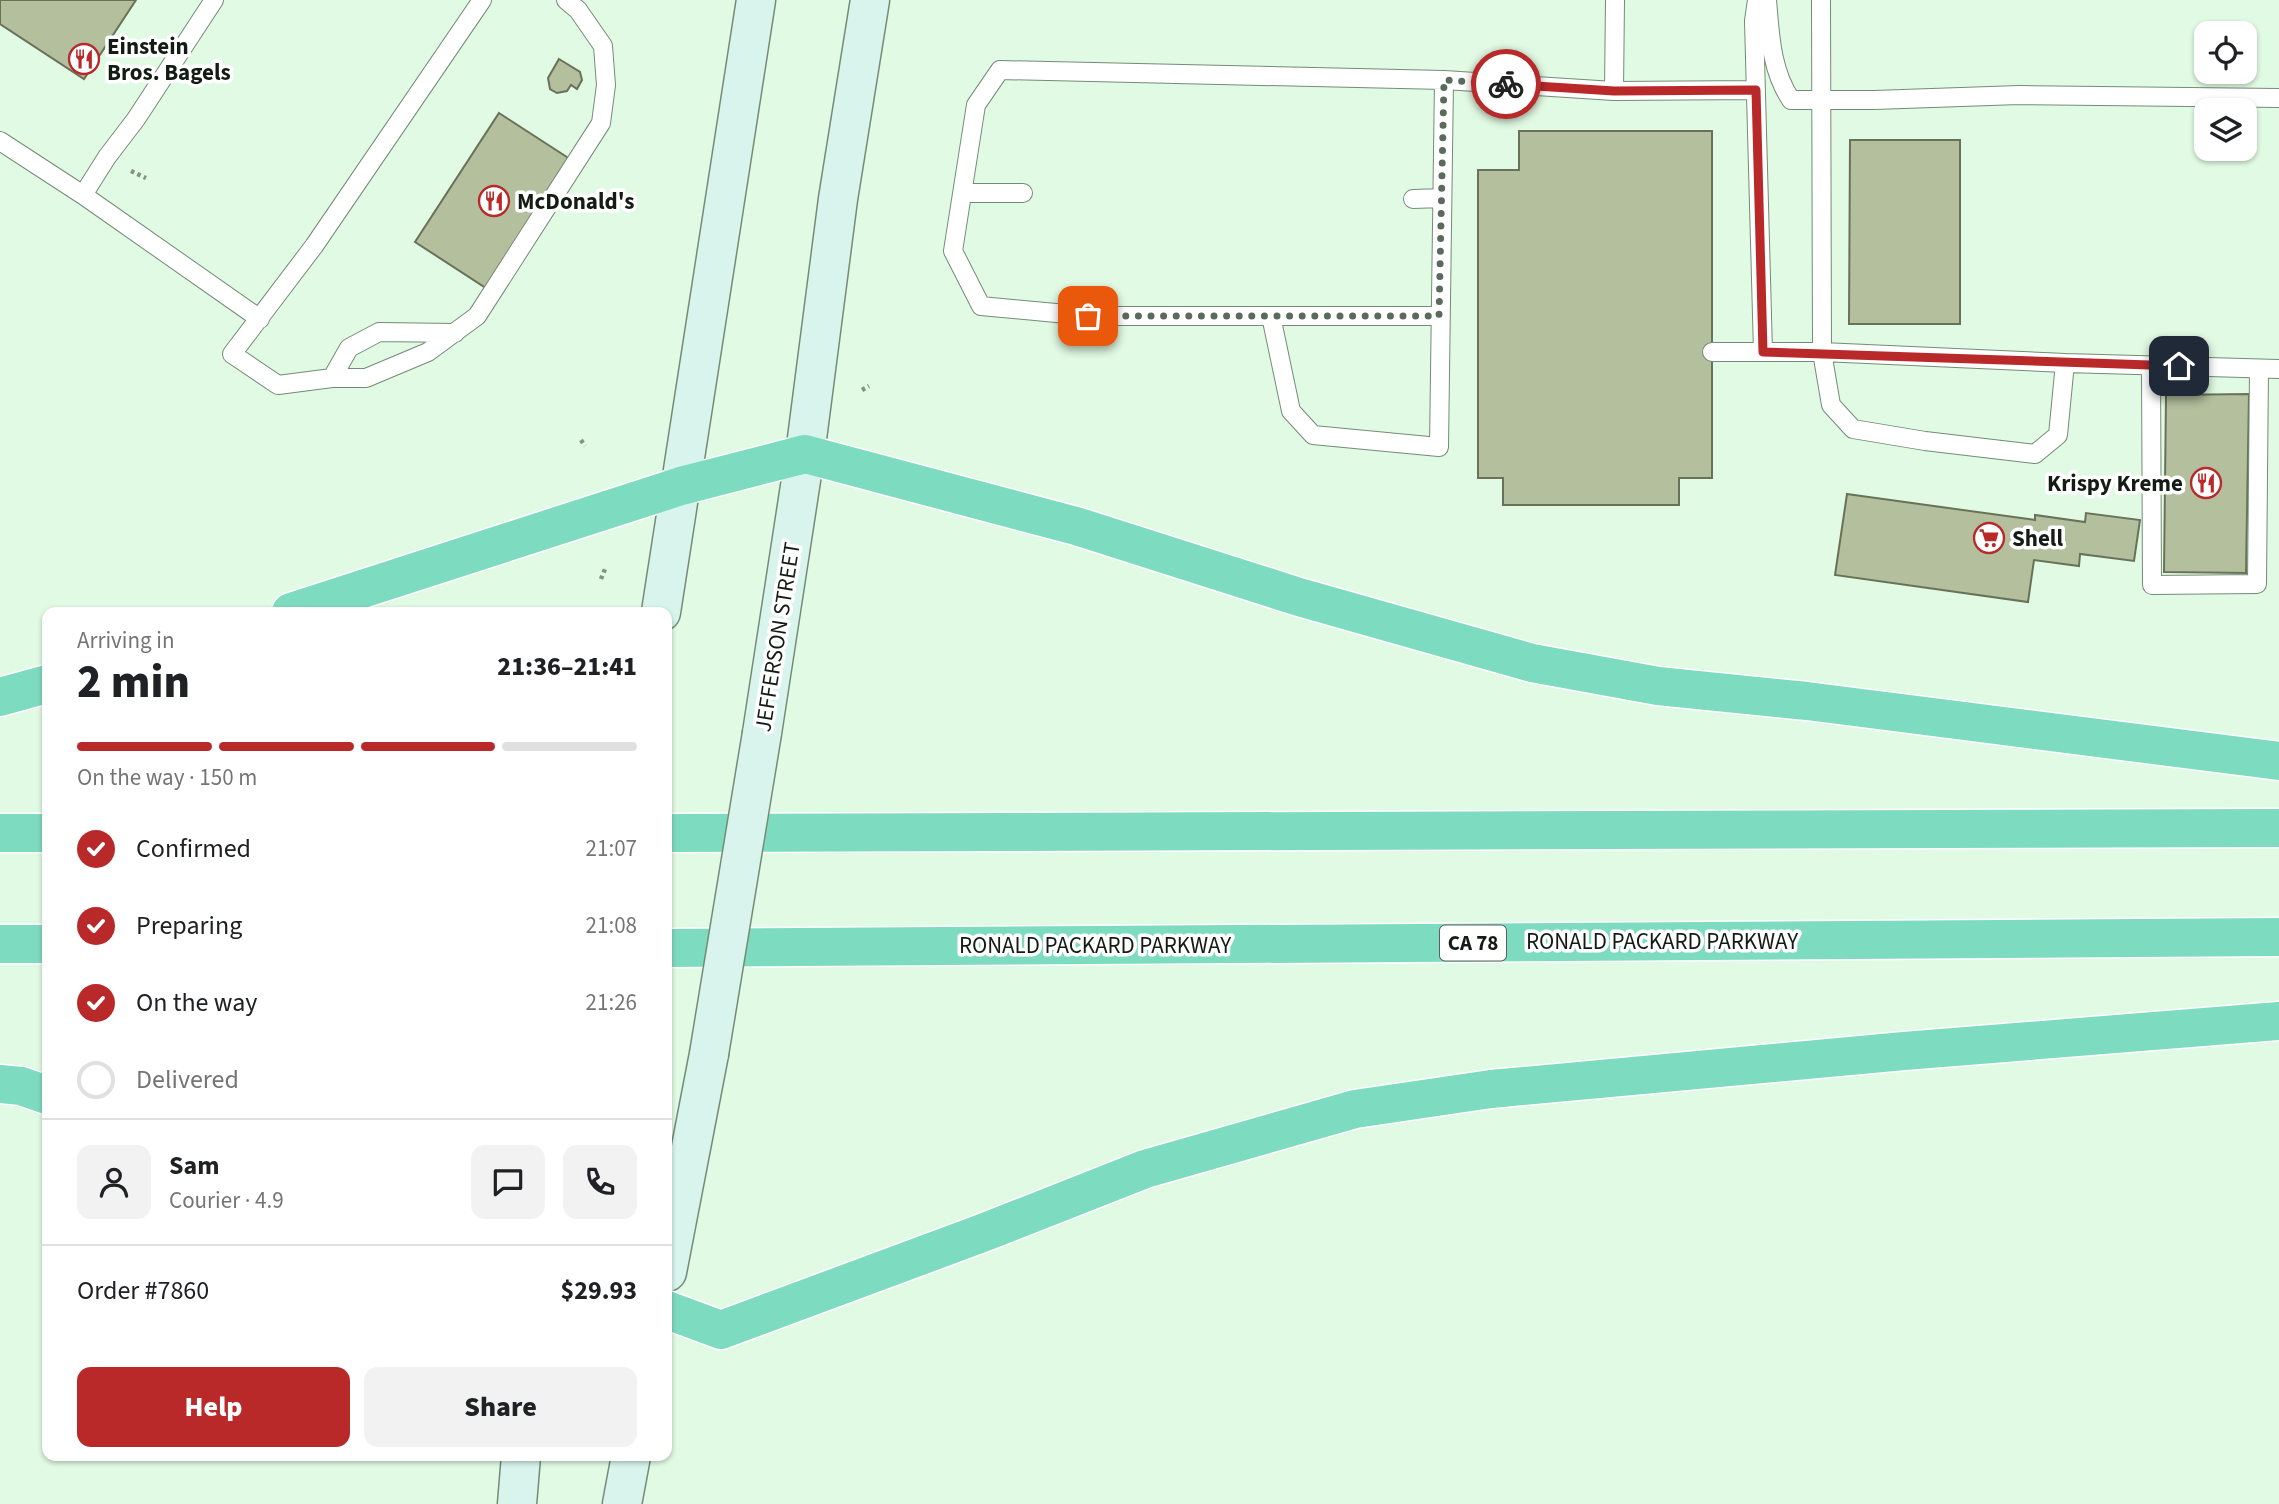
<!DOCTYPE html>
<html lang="en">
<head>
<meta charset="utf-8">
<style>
	body { margin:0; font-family:"Source Sans 3",sans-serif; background:#f2f2f2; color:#202124; height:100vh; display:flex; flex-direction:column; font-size:26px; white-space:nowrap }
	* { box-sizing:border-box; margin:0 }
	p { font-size:23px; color:#757577 }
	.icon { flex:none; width:38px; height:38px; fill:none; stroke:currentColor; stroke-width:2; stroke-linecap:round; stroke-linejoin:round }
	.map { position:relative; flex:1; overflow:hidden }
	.panel { position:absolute; left:42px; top:607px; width:630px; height:854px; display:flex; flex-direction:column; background:#fff; border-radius:14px; box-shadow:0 2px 5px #0004 }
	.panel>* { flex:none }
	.tools { position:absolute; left:2194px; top:21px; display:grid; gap:14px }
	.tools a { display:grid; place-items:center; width:63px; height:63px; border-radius:14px; background:#fff; box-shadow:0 2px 5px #0004; font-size:35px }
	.pin { position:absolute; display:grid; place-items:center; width:60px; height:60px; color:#fff; margin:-30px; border-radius:14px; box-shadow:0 4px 10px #0006 }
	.courier { position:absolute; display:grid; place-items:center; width:70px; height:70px; margin:-35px; border:5px solid #b9292a; border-radius:50%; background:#fff; color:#222; box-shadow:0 2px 9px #0007 }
	.headline em { font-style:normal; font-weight:800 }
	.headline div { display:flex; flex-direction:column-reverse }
	.headline { display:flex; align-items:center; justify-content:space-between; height:119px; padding:0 35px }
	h1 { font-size:46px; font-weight:800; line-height:52px }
	.bar { display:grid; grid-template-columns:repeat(4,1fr); gap:10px 7px; align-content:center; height:84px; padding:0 35px }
	.bar i { height:9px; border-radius:5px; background:#e0e0e0 }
	.bar .on { background:#b9292a }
	.bar p { grid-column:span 4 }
	.line { display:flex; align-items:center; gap:18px; padding:0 35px; border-top:2px solid #e0e0e0 }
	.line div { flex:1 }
	.round { display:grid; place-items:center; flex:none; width:74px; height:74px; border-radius:14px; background:#f2f2f2 }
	ol { padding:0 35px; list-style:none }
	li { display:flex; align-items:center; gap:21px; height:77px }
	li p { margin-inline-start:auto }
	li .icon { padding:7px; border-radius:50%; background:#b9292a; color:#fff; stroke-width:4 }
	li:last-child { color:#757577 }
	li i { width:38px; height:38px; border:4px solid #e0e0e0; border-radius:50% }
	.button { display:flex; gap:14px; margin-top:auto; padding:14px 35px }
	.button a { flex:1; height:80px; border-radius:14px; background:#b9292a; color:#fff; font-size:28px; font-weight:800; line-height:80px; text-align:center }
	.button a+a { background:#f2f2f2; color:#202124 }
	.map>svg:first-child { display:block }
</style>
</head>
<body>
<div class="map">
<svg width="2279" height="1504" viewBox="0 0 2279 1504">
	<rect width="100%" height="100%" fill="#e1fae3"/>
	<path fill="#b3bf9d" stroke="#697258" stroke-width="2" d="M0 0H136L84 79 0 24Z
		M559 59 580 72 582 80 577 89 571 85 567 91 557 93 550 89 548 78Z
		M499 113 573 161 489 290 415 242Z
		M1519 131H1712V478H1679V505H1503V478H1478V170H1519Z
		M1850 140H1960V324H1849Z
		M2249 394 2246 573 2164 572 2166 395Z
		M1847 494 2035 520V515L2085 522 2086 513 2140 520 2134 561 2080 554 2079 566 2034 560 2028 602 1835 575Z"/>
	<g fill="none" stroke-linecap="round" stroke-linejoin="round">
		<g stroke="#758b77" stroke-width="20">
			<path id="lane" d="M482 0 314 246 232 354 278 385 332 378H366L428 352 477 316 601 123 606 85 603 46 578 10 566 0
				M1757 0 1754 21 1763 352
				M1767 0C1770 35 1771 70 1791 100H1874L2019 95 2279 98
				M1821 0 1822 352 1831 405 1853 429 1925 441 2035 454 2058 435 2065 363
				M1614 91 1615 0
				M0 141 83 195 260 319
				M963 193H1023
				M83 195 107 157 136 119 214 0
				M1413 199 1441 198
				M1271 316 1291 411 1313 435 1439 447 1444 80
				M1439 316H1088L981 306 953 251 976 105 1000 70 1444 80 1614 91 1756 90
				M1712 352H1822L2065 363 2279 369
				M2151 365 2152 585 2257 584 2259 369
				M332 378 349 348 379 332 455 333"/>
		</g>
		<g stroke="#758b77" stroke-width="41">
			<path id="secondary" d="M661 612 756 0
				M762 733 805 454 838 199 870 0
				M667 1272 709 1054
				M517 1504 521 1456
				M622 1504 631 1456"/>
		</g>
		<g stroke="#fff" stroke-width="41">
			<path id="highway" d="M291 612 681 486 805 454 1076 526 1299 597 1532 663 1658 686 1807 701 2279 761
				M0 697 47 684
				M0 833H47
				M667 833 2279 828
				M0 944H47
				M667 948 2279 937
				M0 1084 21 1086 47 1095
				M667 1310 721 1330 985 1232 1145 1169 1355 1109 1491 1089 1904 1051 2279 1021"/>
		</g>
		<path stroke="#829383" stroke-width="4.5" stroke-dasharray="3.5 3.5" stroke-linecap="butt" d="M131 171 146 178
			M862 390 869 386
			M581 440 585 446
			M601 579 605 569"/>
		<use href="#lane" stroke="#fff" stroke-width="18"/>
		<use href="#secondary" stroke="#d8f4ec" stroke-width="38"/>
		<use href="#highway" stroke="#7ddcbf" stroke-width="38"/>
		<g stroke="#758b77" stroke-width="41" stroke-linecap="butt">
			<path id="secondary-bridge" d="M709 1054 762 733"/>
		</g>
		<use href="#secondary-bridge" stroke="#d8f4ec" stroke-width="38"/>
	</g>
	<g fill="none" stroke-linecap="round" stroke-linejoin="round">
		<path stroke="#5b6a5c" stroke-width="7" stroke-dasharray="0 12.6" d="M1088 316H1439L1444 80 1506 84"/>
		<path stroke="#b9292a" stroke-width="9" d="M1506 84 1614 91 1756 90 1763 352 2179 366"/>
	</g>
	<defs>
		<g id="restaurant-ring" transform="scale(1.575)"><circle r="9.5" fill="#fff" stroke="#b9292a" stroke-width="1.5"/><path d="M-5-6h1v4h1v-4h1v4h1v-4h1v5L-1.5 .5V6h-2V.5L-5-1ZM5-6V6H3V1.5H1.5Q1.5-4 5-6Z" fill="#b9292a"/></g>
		<g id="supermarket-ring" transform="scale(1.575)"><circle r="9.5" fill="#fff" stroke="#b9292a" stroke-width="1.5"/><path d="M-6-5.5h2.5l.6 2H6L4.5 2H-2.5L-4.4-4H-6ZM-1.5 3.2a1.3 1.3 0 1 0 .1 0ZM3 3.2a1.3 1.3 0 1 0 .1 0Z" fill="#b9292a"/></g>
	</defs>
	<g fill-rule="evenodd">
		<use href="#restaurant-ring" x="84" y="59"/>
		<use href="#restaurant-ring" x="494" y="201"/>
		<use href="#restaurant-ring" x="2206" y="483"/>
		<use href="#supermarket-ring" x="1989" y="538"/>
	</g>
	<g text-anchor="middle" stroke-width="7" stroke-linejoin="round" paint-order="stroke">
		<rect fill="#fff" stroke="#5a605a" stroke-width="2" x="1440" y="925.5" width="66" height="35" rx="5"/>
		<g font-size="21" font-weight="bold" fill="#131c14">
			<text x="1473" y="950">CA 78</text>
		</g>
		<g font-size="23" font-weight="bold" fill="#131c14" stroke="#fff" text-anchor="start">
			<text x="107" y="54">Einstein<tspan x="107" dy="26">Bros. Bagels</tspan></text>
			<text x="517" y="209">McDonald's</text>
			<text x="2183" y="491" text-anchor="end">Krispy Kreme</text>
			<text x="2012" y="546">Shell</text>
		</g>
		<g font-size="23" fill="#131c14" stroke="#fff">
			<text transform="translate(777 637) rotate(-81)" y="8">JEFFERSON STREET</text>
			<text x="1662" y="949">RONALD PACKARD PARKWAY</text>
			<text x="1095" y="953">RONALD PACKARD PARKWAY</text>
		</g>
	</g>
</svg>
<div class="tools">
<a><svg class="icon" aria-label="locate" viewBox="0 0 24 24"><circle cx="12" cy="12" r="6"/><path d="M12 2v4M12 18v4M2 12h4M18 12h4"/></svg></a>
<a><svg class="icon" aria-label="layers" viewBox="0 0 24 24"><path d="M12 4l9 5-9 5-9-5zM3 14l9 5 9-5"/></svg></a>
</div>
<div class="pin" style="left:1088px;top:316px;background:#ea580c"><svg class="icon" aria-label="bag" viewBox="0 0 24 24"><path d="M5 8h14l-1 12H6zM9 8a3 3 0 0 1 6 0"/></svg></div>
<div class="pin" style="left:2179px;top:366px;background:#1f2937"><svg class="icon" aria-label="home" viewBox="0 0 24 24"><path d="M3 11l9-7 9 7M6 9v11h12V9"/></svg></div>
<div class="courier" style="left:1506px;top:84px"><svg class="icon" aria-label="bike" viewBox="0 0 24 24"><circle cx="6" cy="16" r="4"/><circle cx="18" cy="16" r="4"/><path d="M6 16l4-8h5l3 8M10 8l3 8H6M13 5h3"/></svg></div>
<section class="panel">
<div class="headline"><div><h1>2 min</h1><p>Arriving in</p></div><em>21:36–21:41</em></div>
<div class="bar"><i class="on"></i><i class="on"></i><i class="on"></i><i></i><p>On the way · 150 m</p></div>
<ol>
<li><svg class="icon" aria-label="check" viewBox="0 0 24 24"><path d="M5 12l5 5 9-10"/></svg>Confirmed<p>21:07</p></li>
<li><svg class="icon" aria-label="check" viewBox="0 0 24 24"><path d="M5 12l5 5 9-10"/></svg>Preparing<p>21:08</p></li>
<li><svg class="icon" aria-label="check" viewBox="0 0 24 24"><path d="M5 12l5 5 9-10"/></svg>On the way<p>21:26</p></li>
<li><i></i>Delivered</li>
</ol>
<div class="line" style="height:126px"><a class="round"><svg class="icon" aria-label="person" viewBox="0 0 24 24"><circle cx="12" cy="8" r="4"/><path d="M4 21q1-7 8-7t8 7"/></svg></a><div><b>Sam</b><p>Courier · 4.9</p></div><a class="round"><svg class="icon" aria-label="chat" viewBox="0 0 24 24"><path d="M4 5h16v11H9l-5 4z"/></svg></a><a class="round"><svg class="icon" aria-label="phone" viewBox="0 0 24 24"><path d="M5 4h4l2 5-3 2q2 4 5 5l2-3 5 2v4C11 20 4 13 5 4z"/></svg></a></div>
<div class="line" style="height:91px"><div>Order #7860</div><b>$29.93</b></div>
<div class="button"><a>Help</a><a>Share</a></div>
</section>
</div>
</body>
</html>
